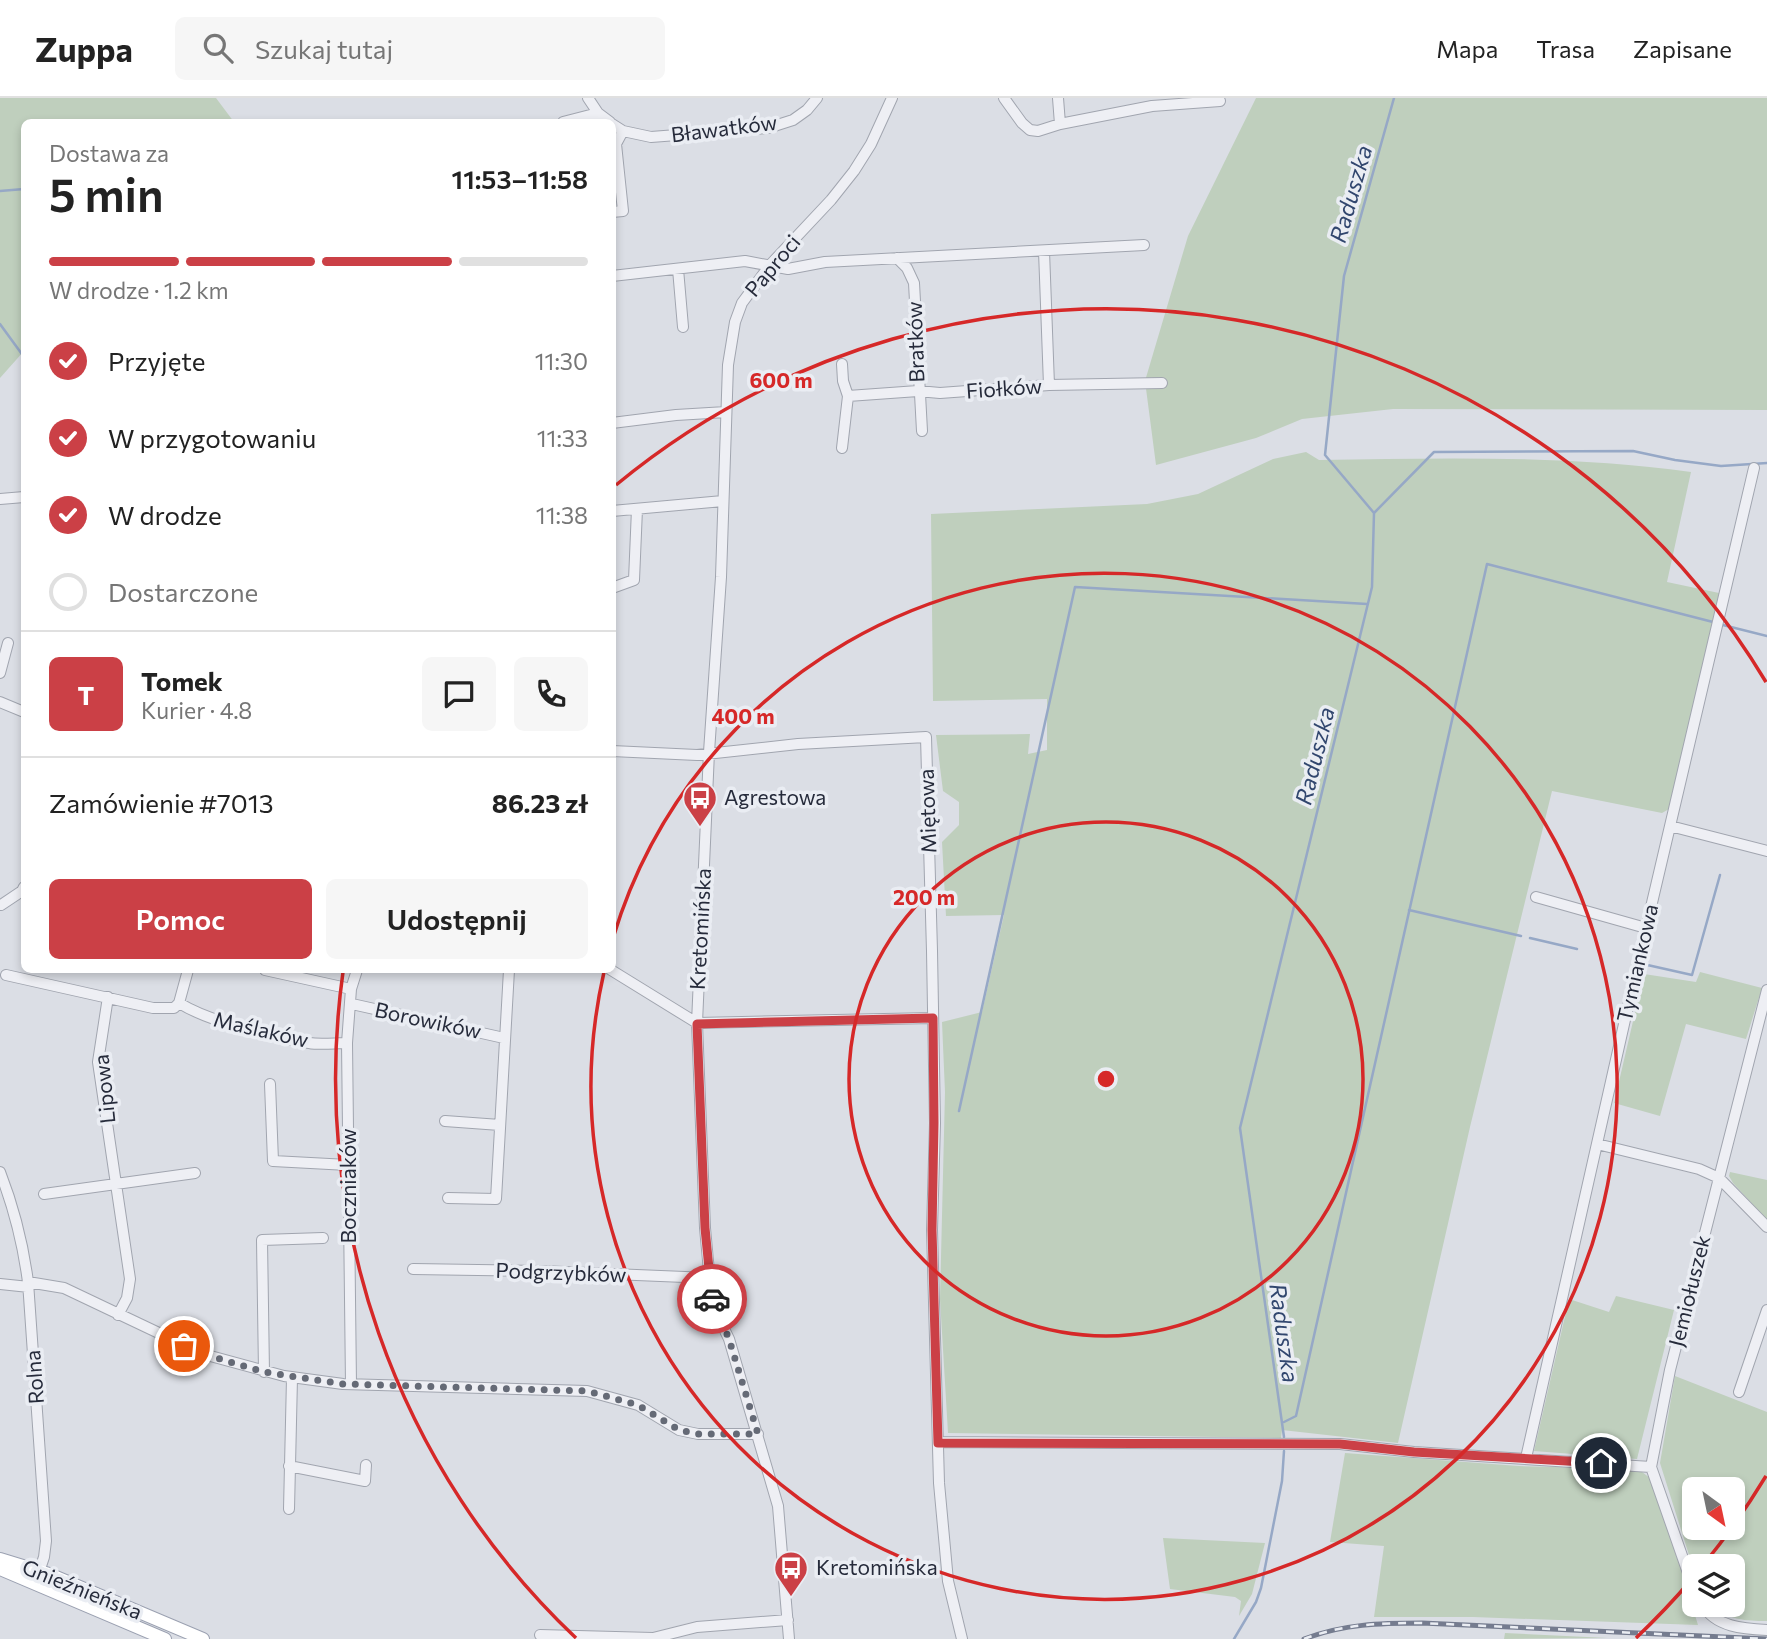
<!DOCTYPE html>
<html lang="pl">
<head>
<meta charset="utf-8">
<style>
	body { margin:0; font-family:Commissioner,sans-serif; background:#f6f6f6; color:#222; height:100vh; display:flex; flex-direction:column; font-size:26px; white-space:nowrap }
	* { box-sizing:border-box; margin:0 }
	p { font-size:23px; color:#767676 }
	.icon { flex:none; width:38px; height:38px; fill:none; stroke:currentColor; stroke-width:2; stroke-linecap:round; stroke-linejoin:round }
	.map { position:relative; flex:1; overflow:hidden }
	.sheet { position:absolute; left:21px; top:21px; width:595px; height:854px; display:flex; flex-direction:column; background:#fff; border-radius:10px; box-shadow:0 4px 10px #0003 }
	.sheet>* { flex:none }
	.needle { width:46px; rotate:147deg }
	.controls { position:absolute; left:1682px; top:1379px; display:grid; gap:14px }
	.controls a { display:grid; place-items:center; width:63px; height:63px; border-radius:10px; background:#fff; box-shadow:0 4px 10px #0003; font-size:35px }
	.pin { position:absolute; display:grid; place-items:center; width:60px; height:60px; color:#fff; margin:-30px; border:4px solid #fff; border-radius:50%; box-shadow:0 2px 7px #0007 }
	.courier { position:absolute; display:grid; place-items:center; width:70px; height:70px; margin:-35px; border:5px solid #cb4046; border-radius:50%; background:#fff; color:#222; box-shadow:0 2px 9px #0007 }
	.overview em { font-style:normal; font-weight:600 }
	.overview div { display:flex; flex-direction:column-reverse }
	.overview { display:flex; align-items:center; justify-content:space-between; height:119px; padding:0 28px }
	h1 { font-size:46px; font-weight:600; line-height:52px }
	.bar { display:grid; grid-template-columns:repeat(4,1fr); gap:10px 7px; align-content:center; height:84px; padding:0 28px }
	.bar i { height:9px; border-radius:5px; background:#e0e0e0 }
	.bar .on { background:#cb4046 }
	.bar p { grid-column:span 4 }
	.line { display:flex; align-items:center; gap:18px; padding:0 28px; border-top:2px solid #e0e0e0 }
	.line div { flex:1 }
	.round { display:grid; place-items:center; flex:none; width:74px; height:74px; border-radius:10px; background:#f6f6f6 }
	ol { padding:0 28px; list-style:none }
	li { display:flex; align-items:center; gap:21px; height:77px }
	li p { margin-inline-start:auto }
	li .icon { padding:7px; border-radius:50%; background:#cb4046; color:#fff; stroke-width:4 }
	li:last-child { color:#767676 }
	li i { width:38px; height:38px; border:4px solid #e0e0e0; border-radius:50% }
	.button { display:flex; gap:14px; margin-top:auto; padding:14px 28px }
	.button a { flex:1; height:80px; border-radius:10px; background:#cb4046; color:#fff; font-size:28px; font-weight:600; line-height:80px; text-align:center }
	.button a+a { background:#f6f6f6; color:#222 }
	header { display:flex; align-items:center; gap:42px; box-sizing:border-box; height:98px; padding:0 35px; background:#fff; border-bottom:2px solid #e0e0e0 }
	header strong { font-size:33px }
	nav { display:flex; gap:38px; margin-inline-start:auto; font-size:24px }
	.search { width:490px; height:63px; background:#f6f6f6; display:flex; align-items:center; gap:18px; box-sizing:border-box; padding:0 24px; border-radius:10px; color:#767676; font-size:26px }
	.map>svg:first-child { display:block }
</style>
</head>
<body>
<header>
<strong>Zuppa</strong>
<div class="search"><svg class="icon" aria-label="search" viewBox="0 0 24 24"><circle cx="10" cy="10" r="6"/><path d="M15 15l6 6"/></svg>Szukaj tutaj</div>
<nav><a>Mapa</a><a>Trasa</a><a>Zapisane</a></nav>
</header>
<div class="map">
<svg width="1767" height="1541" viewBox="0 0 1767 1541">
	<rect width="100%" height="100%" fill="#dbdee5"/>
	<path fill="#bfcfbd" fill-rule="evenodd" d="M0 0H216L234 24H24V253L0 280Z
		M1256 0H1767V312L1393 311 1302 321 1256 340 1156 367 1145 283 1188 138Z
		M1306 354 1319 362C1443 360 1568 357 1691 374L1667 484 1719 495 1669 711 1662 715 1552 693 1470 1029 1398 1345 1282 1332 1281 1340 948 1335 940 1201 945 994 942 924 982 914 1004 817 946 818 942 744 959 727V704L943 693 936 637 1030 636 1028 656 1047 652V601L933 603 931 416 1147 406 1198 396 1273 361Z
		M1700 874 1762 890 1746 941 1686 926 1660 1018 1614 1005 1644 876 1696 884Z
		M1730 1074 1767 1082V1122L1733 1085 1729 1078Z
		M1616 1198 1674 1212 1637 1361 1534 1353 1569 1201 1609 1214Z
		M1675 1278 1767 1314V1523C1745 1523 1729 1522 1712 1507H1732V1468L1694 1469 1689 1457 1660 1365ZM1694 1391H1732V1430H1694Z
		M1345 1355 1519 1368 1638 1371 1654 1383 1698 1527 1473 1519H1374L1384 1448 1330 1444Z
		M1163 1440 1265 1445 1252 1496 1239 1518 1241 1503 1235 1499 1170 1491Z
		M1505 1535 1608 1540 1504 1541Z"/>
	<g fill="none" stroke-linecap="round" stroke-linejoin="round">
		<path stroke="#96a8c6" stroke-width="2.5" d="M0 93 24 91
			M0 226 24 259
			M1374 415 1434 354 1633 353 1675 362 1721 368 1767 365
			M1719 526 1767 538
			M1409 812 1521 838
			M1530 840 1577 851
			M1643 866 1692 877 1720 777
			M959 1013 1075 489 1367 506
			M1284 1324 1296 1318 1487 466 1713 524
			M1284 1339 1240 1030 1372 489 1374 415 1325 357 1344 178 1394 0
			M1234 1541 1256 1504 1261 1490 1282 1383 1284 1353"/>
		<g stroke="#a1a5af" stroke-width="12">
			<path id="minor" d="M588 0 598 15 610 24
				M1004 0 1022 25 1030 32 1038 33 1060 26 1152 8 1220 3
				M1058 0 1060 26
				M563 24 598 15
				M612 26 623 33 651 39 768 30 793 22 807 12 817 0
				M612 114 623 113 616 46 623 33
				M1044 153 1049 287
				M897 160 907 170 914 185 922 333
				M678 171 683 229
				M612 178 745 163 788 171 825 164 1144 147
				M842 266 843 283 848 298 842 350
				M848 298 918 293 940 295 1049 287 1162 285
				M612 325 676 317 726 314
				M0 401 24 399
				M612 413 723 403
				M612 490 634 482 637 411
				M0 575 8 545
				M0 604 24 614
				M612 653 697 657 798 646 926 639 932 853 935 1025 932 1132 939 1385 948 1483 962 1541
				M1670 728 1767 753
				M1536 799 1646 830
				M1 807 22 793 24 789
				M265 872 351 891
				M611 872 697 925 933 920
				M6 877 153 910H174L179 905 188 872
				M108 899 98 964 130 1181 127 1200 118 1217
				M179 905C210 924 272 939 309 945 321 947 335 945 347 945
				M352 906 504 940
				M270 986 273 1063 348 1067
				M445 1023 500 1027
				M1597 1046 1699 1071 1719 1080 1767 1129
				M0 1074C14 1110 23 1146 28 1184L46 1443 44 1459 35 1486
				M44 1096 195 1075
				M448 1100 496 1101 509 872
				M413 1171 540 1173 709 1180
				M28 1184 64 1190 203 1256 284 1278 343 1286 587 1293 638 1307 679 1332 698 1336H758
				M0 1186 29 1189
				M264 1274 262 1142 323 1140
				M351 1286 347 945 351 891 357 872
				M1739 1294 1767 1212
				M938 1344 1340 1346 1414 1354 1651 1369
				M1526 1360 1636 873 1754 370
				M289 1368 365 1383 366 1367
				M289 1411 292 1280
				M1694 1492 1651 1369 1670 1272 1767 892
				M1703 1507C1715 1529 1744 1531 1767 1532
				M540 1537 653 1540 697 1529 788 1522
				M789 1541 778 1408 729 1241 712 1206 705 1130 697 925 709 654 721 479 728 267 735 224 742 205 770 167 831 102 854 73 871 46 892 0"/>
		</g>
		<g stroke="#9ba1b1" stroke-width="14">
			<path id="major" d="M0 1461 49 1476 203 1541
				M0 1471 165 1541"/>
		</g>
		<use href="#minor" stroke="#eeeff4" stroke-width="10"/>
		<use href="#major" stroke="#fff" stroke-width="12"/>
		<g stroke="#757c8f" stroke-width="5">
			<path id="rail" d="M1304 1541C1343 1526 1381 1525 1422 1525L1767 1541"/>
		</g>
		<use href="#rail" stroke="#eaedf3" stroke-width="2.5" stroke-dasharray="8" stroke-linecap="butt"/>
	</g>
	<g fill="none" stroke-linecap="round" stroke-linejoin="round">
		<path stroke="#656a76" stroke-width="7" stroke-dasharray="0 12.6" d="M184 1248 203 1256 264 1274 343 1286 587 1293 638 1307 679 1332 698 1336H758L729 1241 712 1201"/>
		<path stroke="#cb4046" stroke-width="9" d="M712 1201 705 1130 697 926 933 920 934 1025 932 1132 938 1345 1340 1346 1414 1354 1601 1365"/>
	</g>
	<g fill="none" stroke="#d62828" stroke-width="3.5">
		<circle cx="1106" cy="981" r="257"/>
		<path d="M613 840A513 513 0 1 1 604 874"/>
		<path d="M1766 1378A770 770 0 0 1 1704 1466M1692 1481A770 770 0 0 1 1636 1540M576 1540A770 770 0 0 1 343 874M616 387A770 770 0 0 1 1766 584"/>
	</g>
	<defs>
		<g id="bus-pin" transform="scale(1.75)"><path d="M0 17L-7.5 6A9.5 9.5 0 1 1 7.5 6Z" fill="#cb4046" stroke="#eaedf3"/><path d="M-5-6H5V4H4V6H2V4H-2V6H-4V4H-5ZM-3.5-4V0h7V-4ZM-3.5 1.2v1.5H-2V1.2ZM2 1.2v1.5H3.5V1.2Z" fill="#fff"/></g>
	</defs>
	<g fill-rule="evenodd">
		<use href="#bus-pin" x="700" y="700"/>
		<use href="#bus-pin" x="791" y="1470"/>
	</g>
	<g text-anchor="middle" stroke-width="7" stroke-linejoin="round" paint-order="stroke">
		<g font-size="21" fill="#262b3b" stroke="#eaedf3">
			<text transform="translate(724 31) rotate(-7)" y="7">Bławatków</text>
			<text transform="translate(773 168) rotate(-50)" y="7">Paproci</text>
			<text transform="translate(916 244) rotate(-92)" y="7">Bratków</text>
			<text transform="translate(1004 291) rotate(-4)" y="7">Fiołków</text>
			<text transform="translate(928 713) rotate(-92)" y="7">Miętowa</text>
			<text transform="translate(701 831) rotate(-87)" y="7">Kretomińska</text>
			<text transform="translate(1638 865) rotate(-77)" y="7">Tymiankowa</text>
			<text transform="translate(428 923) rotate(12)" y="7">Borowików</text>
			<text transform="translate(261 932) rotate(13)" y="7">Maślaków</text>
			<text transform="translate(105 991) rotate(-96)" y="7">Lipowa</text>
			<text transform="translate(349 1088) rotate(-90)" y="7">Boczniaków</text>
			<text transform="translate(561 1175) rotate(2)" y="7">Podgrzybków</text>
			<text transform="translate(1690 1193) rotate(-76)" y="7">Jemiołuszek</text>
			<text transform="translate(35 1279) rotate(-94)" y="7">Rolna</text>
			<text transform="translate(82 1492) rotate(22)" y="7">Gnieźnieńska</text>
		</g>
		<g font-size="21" fill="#262b3b" stroke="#eaedf3" text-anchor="start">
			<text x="724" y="707">Agrestowa</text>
			<text x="816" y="1477">Kretomińska</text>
		</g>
		<g font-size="23" font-style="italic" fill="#31466e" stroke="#eaedf3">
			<text transform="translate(1351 96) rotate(-74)" y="8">Raduszka</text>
			<text transform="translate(1315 658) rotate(-76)" y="8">Raduszka</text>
			<text transform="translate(1284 1235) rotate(82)" y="8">Raduszka</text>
		</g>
	</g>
	<circle cx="1106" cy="981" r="10" fill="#d62828" stroke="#eaedf3" stroke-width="3.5"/>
	<g font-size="21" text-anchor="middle" font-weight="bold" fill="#d62828" stroke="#eaedf3" stroke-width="7" stroke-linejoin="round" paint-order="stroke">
		<text x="781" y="290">600 m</text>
		<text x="743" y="626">400 m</text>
		<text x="924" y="807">200 m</text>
	</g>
</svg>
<div class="controls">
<a><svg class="needle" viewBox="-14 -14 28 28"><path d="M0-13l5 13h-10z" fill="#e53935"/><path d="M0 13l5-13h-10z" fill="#767676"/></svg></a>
<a><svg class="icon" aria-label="layers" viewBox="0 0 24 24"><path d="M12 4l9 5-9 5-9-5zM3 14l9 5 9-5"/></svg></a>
</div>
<div class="pin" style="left:184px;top:1248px;background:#ea580c"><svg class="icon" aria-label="bag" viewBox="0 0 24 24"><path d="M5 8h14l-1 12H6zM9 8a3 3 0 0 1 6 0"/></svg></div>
<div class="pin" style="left:1601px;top:1365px;background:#1f2937"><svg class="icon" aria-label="home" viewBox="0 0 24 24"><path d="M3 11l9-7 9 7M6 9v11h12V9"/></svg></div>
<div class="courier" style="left:712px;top:1201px"><svg class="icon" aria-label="car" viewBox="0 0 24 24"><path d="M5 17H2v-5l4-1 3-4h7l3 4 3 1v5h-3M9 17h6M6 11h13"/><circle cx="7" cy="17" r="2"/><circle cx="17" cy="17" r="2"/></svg></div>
<section class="sheet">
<div class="overview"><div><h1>5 min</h1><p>Dostawa za</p></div><em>11:53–11:58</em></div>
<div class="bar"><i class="on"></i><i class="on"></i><i class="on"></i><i></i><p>W drodze · 1.2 km</p></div>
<ol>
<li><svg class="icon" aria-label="check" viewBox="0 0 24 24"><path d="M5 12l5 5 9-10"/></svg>Przyjęte<p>11:30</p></li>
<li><svg class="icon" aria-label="check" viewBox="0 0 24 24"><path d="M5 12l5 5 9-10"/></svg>W przygotowaniu<p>11:33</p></li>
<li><svg class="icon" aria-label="check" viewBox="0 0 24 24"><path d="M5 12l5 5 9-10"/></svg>W drodze<p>11:38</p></li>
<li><i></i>Dostarczone</li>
</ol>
<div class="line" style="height:126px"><b class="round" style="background:#cb4046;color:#fff">T</b><div><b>Tomek</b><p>Kurier · 4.8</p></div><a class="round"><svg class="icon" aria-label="chat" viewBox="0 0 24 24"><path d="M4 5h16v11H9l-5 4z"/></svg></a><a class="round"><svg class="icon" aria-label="phone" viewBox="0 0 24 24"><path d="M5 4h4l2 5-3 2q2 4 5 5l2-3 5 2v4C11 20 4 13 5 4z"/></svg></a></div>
<div class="line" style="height:91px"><div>Zamówienie #7013</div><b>86.23 zł</b></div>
<div class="button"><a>Pomoc</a><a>Udostępnij</a></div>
</section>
</div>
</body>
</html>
